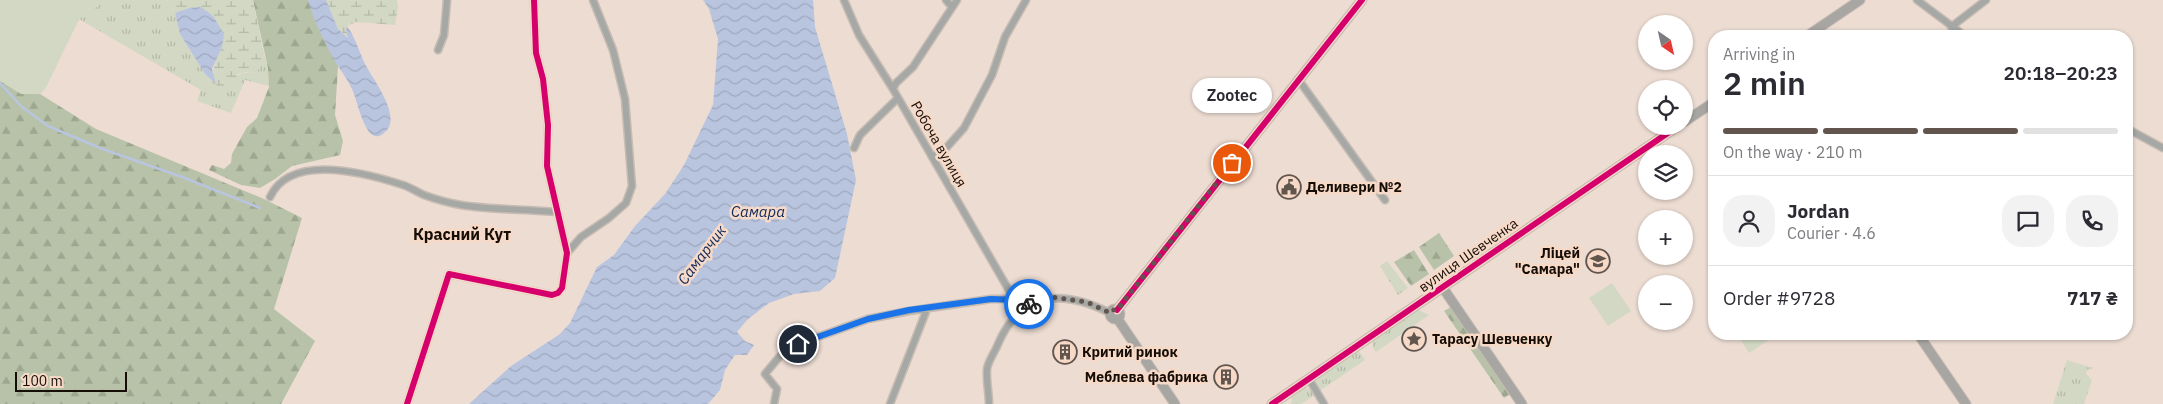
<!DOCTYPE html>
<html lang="en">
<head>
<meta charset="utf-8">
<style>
	body { margin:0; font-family:"IBM Plex Sans",sans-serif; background:#f2f2f3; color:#2b2b33; height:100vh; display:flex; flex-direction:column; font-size:19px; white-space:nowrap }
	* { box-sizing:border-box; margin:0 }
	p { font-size:16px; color:#7c7c81 }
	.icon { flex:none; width:28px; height:28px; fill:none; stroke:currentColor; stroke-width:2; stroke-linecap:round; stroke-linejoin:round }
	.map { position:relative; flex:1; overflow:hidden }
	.details { position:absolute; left:1708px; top:30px; width:425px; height:310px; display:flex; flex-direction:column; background:#fff; border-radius:20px; box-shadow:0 1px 4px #0004 }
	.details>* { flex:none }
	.needle { width:32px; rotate:146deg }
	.buttons { position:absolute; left:1638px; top:15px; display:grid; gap:10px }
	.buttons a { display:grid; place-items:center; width:55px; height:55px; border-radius:50%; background:#fff; box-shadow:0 1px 4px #0004; font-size:25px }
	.scale { position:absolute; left:15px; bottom:12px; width:112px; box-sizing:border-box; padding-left:5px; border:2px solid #160d07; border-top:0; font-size:14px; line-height:18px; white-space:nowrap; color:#160d07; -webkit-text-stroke:4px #f6d9c7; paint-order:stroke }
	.pin { position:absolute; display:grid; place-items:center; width:42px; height:42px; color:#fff; margin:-21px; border:2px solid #fff; border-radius:50%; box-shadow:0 1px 5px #0007 }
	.courier { position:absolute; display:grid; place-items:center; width:50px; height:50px; margin:-25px; border:4px solid #1a73e8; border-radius:50%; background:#fff; color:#222; box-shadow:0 1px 6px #0007 }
	.bubble { position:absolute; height:35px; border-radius:18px; background:#fff; box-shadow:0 1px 4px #0004; font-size:16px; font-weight:600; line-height:35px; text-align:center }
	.headline em { font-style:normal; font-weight:600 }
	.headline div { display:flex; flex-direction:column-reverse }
	.headline { display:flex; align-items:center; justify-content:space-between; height:85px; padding:0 15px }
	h1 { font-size:32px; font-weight:600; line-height:38px }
	.bar { display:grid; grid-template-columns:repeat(4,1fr); gap:8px 5px; align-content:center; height:60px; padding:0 15px }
	.bar i { height:6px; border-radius:4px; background:#e1e1e2 }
	.bar .on { background:#61554e }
	.bar p { grid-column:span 4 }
	.line { display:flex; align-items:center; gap:12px; padding:0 15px; border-top:1px solid #e1e1e2 }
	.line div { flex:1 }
	.round { display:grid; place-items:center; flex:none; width:52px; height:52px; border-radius:20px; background:#f2f2f3 }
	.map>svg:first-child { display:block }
</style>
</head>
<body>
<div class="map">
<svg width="2163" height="404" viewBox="0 0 2163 404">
	<defs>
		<pattern id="grass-tufts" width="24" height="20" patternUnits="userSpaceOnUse" patternTransform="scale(1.25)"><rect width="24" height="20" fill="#d2d8c4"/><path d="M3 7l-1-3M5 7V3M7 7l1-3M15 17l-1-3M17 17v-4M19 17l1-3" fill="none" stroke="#b4b8a7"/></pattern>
		<pattern id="forest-firs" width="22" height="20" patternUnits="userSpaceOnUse" patternTransform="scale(1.25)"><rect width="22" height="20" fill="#b7c2a8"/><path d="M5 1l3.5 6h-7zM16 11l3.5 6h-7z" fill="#9da68f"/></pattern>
		<pattern id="wetland-marsh" width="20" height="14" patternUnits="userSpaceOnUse" patternTransform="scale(1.25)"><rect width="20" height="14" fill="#d2d8c4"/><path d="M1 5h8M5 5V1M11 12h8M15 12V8" fill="none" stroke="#b4b8a7"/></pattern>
		<pattern id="water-waves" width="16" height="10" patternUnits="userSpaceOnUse" patternTransform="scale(1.25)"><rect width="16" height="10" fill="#b9c5df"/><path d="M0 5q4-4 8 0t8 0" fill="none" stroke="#9ea8be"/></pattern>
	</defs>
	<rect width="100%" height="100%" fill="#ecdcd2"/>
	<path fill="url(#grass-tufts)" d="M0 0H167L175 13 180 34 205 74 221 89C232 80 239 70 254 73L260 68 264 54 268 68 269 86 245 80 231 113 197 101 201 90 79 19 45 89Z
		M1387 261 1408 288 1398 295 1380 266Z
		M1417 309 1429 315 1376 352 1373 348 1372 340Z
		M1359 351 1365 360 1321 390H1318L1315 384 1317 380Z
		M2067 360 2093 368 2087 370 2086 374 2092 380 2084 404H2053Z
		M1305 388 1311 389 1315 395 1301 404H1290L1292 402 1291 397Z"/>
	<path fill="url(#forest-firs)" d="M253 0H308L318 26 338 66 335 115 343 141 340 155 292 166 275 179 260 188 241 185 209 170 212 165 224 169 231 163 232 154 247 127 257 118 269 87 268 68Z
		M0 30 54 64 40 94 96 129 264 199 302 218 274 309 315 341 281 404H0Z
		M1439 233 1454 256 1434 270 1419 247Z
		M1414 250 1429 274 1411 286 1394 262Z
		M1451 307 1510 394 1504 398 1444 311Z"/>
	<path fill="url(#wetland-marsh)" d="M167 0H253L264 54 260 68 254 73 246 72 238 74 235 82 228 89C204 89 215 60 222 47L189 8 175 13Z
		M326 0H397L398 7 395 25 356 22 347 26 349 38 338 29Z"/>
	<path fill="#d2d8c4" d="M0 0H107L79 19 45 89 40 94H21L0 81Z
		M1612 283 1631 311 1608 326 1589 298Z
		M1737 334H1778L1749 353Z"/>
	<path fill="url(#water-waves)" d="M308 0H326L338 29 348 38 346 31 347 26C355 37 359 51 365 64 372 78 403 117 385 132 382 135 379 137 375 136 363 133 357 99 352 89 348 80 341 71 336 63 325 43 314 22 308 0Z
		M703 0H813L815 27 847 134 856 180 835 278 820 291 794 294 769 303 747 320 737 332 745 341 754 345 747 355H735L725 370 720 390 708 404H469L511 366 560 334 570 323 597 267 614 255 635 226 665 194 684 165 713 105 718 39 709 9Z
		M201 7 213 16 224 34 222 47 212 69 216 84 205 74 180 34 175 13 189 8Z"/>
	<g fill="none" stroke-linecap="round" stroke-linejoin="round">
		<path stroke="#b9c5df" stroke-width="2.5" d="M0 83 22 107 48 126 100 148 182 177 260 208"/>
		<g stroke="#c7bcb3" stroke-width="9">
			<path id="street" d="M844 0 859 35 893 89 1014 299
				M946 0 952 7
				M1917 0 1965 36
				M1951 27 1986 0
				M438 50 444 35 447 0
				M1298 79 1385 200
				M893 89 896 83 913 67 957 0
				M2126 128 2163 148
				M854 148 860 135 898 98
				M932 157 947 147 964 128 992 75 1005 37 1026 0
				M270 197C291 152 366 173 403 185 410 187 417 192 424 195 435 199 449 203 461 205 492 210 525 209 557 212
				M567 253 581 237 609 218 626 203 632 186 625 99 613 50 593 0
				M1309 379 1324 404
				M407 404 449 274 552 295 558 293 562 288 567 253 547 166 548 125 543 79 536 53 534 0
				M774 404 777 389 765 374 780 356 798 344 868 319 909 311 991 299H1014L1028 305
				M890 404 927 309
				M989 404C989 393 986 380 987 369 988 361 995 352 998 344 1021 291 1062 289 1110 313"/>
		</g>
		<g stroke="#c7bcb3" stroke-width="11">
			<path id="secondary" d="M1807 36 1860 0
				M1684 122 1714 102
				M1443 288 1522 404
				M1110 314a5 5 0 1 1 10 0a5 5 0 1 1-10 0Z
				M1117 310 1362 0
				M1117 318 1175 404
				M1918 334 1966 404
				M1272 404 1678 126"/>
		</g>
		<use href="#street" stroke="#a6a8a5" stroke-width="6"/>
		<use href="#secondary" stroke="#a7a6a2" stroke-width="9"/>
		<g stroke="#f6d9c7" stroke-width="9">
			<path id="cycleway" d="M1117 310 1362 0
				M407 404 449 274 552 295 558 293 562 288 567 253 547 166 548 125 543 79 536 53 534 0
				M1272 404 1678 126"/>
		</g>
		<use href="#cycleway" stroke="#d6006c" stroke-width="6"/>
	</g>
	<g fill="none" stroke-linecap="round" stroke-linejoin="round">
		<path stroke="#61554e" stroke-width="5" stroke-dasharray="0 9" d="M1029 304 1051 297 1087 302 1110 313 1113 310H1117L1232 163"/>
		<path stroke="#1a73e8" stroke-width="6" d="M798 344 868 319 909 310 991 299 1014 300 1029 304"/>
	</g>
	<defs>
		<g id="civic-ring" transform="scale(1.25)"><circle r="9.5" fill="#f6d9c7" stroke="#61554e" stroke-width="1.5"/><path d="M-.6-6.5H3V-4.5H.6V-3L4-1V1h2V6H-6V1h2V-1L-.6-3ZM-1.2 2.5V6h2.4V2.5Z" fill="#61554e"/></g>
		<g id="school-ring" transform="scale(1.25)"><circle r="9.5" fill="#f6d9c7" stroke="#61554e" stroke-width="1.5"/><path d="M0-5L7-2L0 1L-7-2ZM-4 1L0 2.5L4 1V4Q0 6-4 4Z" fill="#61554e"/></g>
		<g id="sight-ring" transform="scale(1.25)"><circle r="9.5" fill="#f6d9c7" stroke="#61554e" stroke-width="1.5"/><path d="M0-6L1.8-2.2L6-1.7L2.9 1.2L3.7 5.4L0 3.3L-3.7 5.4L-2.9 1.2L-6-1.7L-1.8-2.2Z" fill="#61554e"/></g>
		<g id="building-ring" transform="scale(1.25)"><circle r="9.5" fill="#f6d9c7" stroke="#61554e" stroke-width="1.5"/><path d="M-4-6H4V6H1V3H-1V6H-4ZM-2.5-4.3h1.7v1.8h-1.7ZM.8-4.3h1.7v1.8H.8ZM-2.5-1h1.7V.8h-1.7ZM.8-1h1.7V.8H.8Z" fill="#61554e"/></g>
	</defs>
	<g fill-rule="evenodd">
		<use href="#civic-ring" x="1289" y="187"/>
		<use href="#school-ring" x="1598" y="261"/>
		<use href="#sight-ring" x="1414" y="339"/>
		<use href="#building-ring" x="1065" y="352"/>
		<use href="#building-ring" x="1226" y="377"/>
	</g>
	<g text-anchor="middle" stroke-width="5" stroke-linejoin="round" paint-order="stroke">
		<g font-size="14" fill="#160d07" stroke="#f6d9c7">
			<text transform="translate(939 144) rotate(60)" y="5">Робоча вулиця</text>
			<text transform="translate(1468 255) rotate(-35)" y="5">вулиця Шевченка</text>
		</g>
		<g font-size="14" font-weight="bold" fill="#160d07" stroke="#f6d9c7" text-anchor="start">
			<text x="1306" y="192">Деливери №2</text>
			<text x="1580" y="258" text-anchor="end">Ліцей<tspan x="1580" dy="16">"Самара"</tspan></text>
			<text x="1432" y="344">Тарасу Шевченку</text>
			<text x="1082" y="357">Критий ринок</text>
			<text x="1208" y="382" text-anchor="end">Меблева фабрика</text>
		</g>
		<g font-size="15" font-style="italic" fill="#0c285a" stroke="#f6d9c7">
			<text x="758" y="217">Самара</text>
			<text transform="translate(702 255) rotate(-53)" y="5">Самарчик</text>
		</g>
		<g font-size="16" font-weight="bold" fill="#160d07" stroke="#f6d9c7">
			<text x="462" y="240">Красний Кут</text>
		</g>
	</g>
</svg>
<div class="buttons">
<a><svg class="needle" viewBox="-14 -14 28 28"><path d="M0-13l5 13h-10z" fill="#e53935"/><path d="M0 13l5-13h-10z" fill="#7c7c81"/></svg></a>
<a><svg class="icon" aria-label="locate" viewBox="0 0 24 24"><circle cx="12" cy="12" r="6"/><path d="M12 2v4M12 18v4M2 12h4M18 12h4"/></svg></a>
<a><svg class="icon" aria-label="layers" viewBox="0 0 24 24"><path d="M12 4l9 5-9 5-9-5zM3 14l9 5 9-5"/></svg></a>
<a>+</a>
<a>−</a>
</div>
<div class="scale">100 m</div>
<div class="pin" style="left:1232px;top:163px;background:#ea580c"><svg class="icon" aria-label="bag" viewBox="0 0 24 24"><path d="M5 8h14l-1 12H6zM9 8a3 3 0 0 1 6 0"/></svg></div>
<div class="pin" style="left:798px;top:344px;background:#1f2937"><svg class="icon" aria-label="home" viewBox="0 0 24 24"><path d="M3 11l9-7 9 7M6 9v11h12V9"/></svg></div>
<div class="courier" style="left:1029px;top:304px"><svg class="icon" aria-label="bike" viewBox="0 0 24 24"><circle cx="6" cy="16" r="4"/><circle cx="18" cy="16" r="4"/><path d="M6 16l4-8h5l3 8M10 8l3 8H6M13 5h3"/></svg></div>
<div class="bubble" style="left:1192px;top:78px;width:80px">Zootec</div>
<section class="details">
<div class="headline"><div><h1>2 min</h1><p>Arriving in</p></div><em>20:18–20:23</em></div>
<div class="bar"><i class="on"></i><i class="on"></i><i class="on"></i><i></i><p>On the way · 210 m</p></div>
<div class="line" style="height:90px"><a class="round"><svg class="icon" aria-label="person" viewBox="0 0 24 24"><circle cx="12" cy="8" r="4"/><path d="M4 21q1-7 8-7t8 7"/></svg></a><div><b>Jordan</b><p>Courier · 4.6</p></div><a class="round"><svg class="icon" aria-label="chat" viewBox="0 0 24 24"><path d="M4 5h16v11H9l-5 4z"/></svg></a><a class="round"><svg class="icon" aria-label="phone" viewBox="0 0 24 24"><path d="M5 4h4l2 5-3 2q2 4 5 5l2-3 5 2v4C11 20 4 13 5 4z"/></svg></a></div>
<div class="line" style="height:65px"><div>Order #9728</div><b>717 ₴</b></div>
</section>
</div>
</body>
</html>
